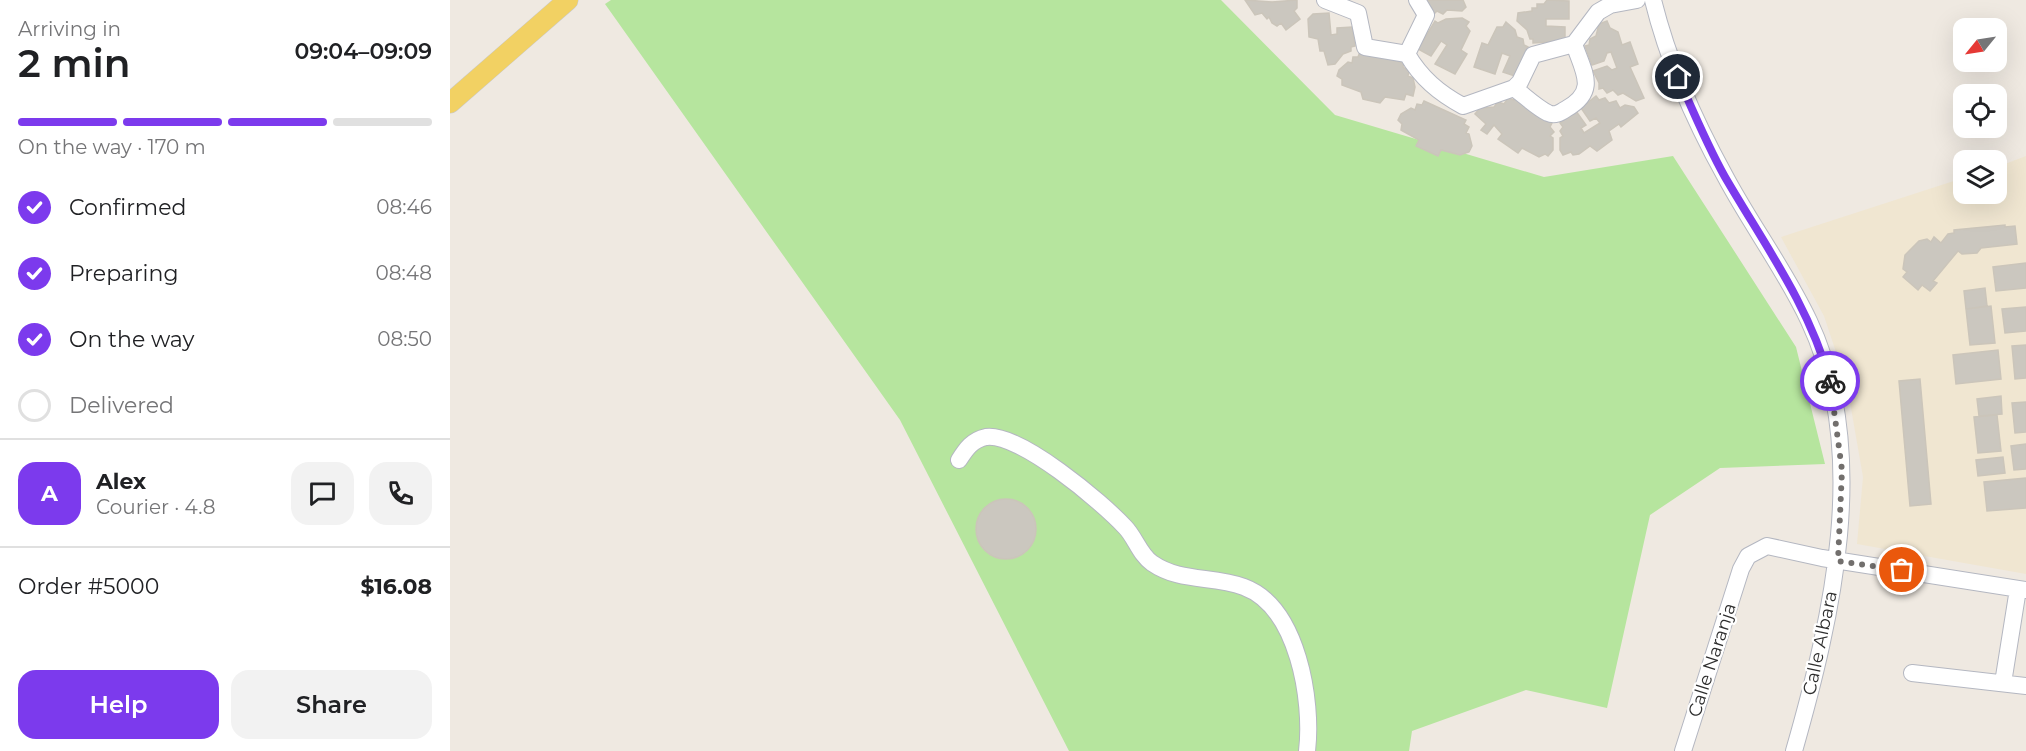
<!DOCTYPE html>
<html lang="en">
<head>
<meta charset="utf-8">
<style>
	body { margin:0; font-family:Montserrat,sans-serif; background:#f2f2f2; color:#202124; height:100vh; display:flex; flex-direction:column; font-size:22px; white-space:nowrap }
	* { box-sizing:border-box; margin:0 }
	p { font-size:20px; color:#757577 }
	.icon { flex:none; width:33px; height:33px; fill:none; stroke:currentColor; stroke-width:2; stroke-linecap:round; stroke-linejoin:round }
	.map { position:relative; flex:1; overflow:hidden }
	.side { display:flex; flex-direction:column; background:#fff; width:450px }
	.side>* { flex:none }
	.needle { width:39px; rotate:240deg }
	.controls { position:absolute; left:1503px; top:18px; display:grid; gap:12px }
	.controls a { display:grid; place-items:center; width:54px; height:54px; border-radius:12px; background:#fff; box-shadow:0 6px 24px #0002; font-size:30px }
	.pin { position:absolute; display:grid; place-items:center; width:51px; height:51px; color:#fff; margin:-26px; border:3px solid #fff; border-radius:50%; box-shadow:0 2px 6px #0007 }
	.courier { position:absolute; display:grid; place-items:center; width:60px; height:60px; margin:-30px; border:4px solid #7c3aed; border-radius:50%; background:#fff; color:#222; box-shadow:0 2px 8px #0007 }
	.overview em { font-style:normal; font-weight:600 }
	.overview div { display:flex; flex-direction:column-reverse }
	.overview { display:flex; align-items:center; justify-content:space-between; height:102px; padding:0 18px }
	h1 { font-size:39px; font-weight:600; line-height:45px }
	.bar { display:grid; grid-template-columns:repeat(4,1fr); gap:9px 6px; align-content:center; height:72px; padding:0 18px }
	.bar i { height:8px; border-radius:4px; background:#e0e0e0 }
	.bar .selected { background:#7c3aed }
	.bar p { grid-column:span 4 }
	.line { display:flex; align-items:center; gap:15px; padding:0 18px; border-top:2px solid #e0e0e0 }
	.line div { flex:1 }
	.round { display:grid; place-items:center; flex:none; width:63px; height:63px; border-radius:18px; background:#f2f2f2 }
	ol { padding:0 18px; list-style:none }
	li { display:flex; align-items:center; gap:18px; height:66px }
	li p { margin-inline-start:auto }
	li .icon { padding:6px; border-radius:50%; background:#7c3aed; color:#fff; stroke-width:4 }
	li:last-child { color:#757577 }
	li i { width:33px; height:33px; border:3px solid #e0e0e0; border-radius:50% }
	.action { display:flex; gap:12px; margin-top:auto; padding:12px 18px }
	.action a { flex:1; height:69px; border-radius:18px; background:#7c3aed; color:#fff; font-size:24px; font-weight:600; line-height:69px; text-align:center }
	.action a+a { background:#f2f2f2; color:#202124 }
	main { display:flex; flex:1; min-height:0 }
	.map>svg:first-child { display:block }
</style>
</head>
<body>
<main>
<section class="side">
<div class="overview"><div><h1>2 min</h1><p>Arriving in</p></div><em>09:04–09:09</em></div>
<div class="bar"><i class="selected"></i><i class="selected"></i><i class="selected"></i><i></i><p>On the way · 170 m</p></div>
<ol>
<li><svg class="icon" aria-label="check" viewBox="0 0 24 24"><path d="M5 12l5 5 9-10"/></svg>Confirmed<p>08:46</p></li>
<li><svg class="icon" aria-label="check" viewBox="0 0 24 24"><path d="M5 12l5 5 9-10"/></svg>Preparing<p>08:48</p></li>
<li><svg class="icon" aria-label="check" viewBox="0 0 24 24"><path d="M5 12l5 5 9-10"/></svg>On the way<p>08:50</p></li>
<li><i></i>Delivered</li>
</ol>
<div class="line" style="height:108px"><b class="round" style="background:#7c3aed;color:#fff">A</b><div><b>Alex</b><p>Courier · 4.8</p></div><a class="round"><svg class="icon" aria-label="chat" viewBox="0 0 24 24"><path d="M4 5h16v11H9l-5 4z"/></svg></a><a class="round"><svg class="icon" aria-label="phone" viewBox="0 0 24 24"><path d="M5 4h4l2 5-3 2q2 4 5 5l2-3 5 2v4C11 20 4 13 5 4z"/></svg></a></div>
<div class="line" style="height:78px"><div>Order #5000</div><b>$16.08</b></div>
<div class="action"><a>Help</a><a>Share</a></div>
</section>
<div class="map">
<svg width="1576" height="751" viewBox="0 0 1576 751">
	<rect width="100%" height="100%" fill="#efe9e1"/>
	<path fill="#f0e6d1" d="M1576 156V574L1407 544 1413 477 1397 385 1374 316 1331 237 1513 178 1514 194H1546L1547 167Z"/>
	<path fill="#b6e59e" d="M161 0H771L885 115 1094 177 1223 156 1346 347 1375 464 1270 468 1200 515 1157 708 1076 690 962 731 959 751H619L450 420 155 4Z"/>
	<path fill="#cbc7bf" stroke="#cbc5ba" stroke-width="1.5" d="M795 0 822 2 847 0V8L844 11 850 19 836 30 831 23 827 26 822 23 819 17 817 19 812 13 805 15Z
		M972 0H1013L1016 7 1012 11 997 10 993 14 987 11 984 14 981 7Z
		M1097 0 1119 1V19H1096V26L1115 27V41L1083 43V39H1080L1077 30 1067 21 1068 13 1082 11V8H1087V4H1094Z
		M879 13 881 35 887 34V28L902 27 905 46 901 47V51L893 54 885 64 878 65 874 51H870L868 39 859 37 858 19 863 14Z
		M1012 18 1019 22 1016 26 1020 31 1011 50 1017 54 1005 74 985 64 997 45 991 41 981 56 968 49 985 21 988 23 996 19Z
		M1157 21 1160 28 1168 32 1172 45 1180 42 1188 64 1180 67 1194 98 1186 101 1173 93 1168 95 1163 90 1157 93 1153 88 1149 89V83L1143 71 1157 66 1162 70 1167 68 1161 52 1157 53 1154 61 1142 65 1135 46 1139 45 1140 39 1146 36 1149 24Z
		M1056 22 1065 30 1067 37 1073 39 1074 45 1078 47 1068 77 1053 72 1060 56 1052 53 1045 74 1024 67 1032 43 1038 45 1047 27H1053Z
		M910 52 954 63 953 67 959 71 958 76 963 78 965 87 963 96 956 94 954 100 935 97 930 103 913 99 911 92 892 85V79L887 76 889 70 898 62 902 63 903 57H908Z
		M1146 96 1149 100 1155 98 1159 103 1166 101 1170 108 1175 105 1184 107 1188 113 1171 127 1169 124 1159 131 1162 140 1147 151 1140 146 1129 154 1123 155 1121 152 1113 155 1110 150V138L1113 136 1110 131 1113 127 1110 123 1126 111 1136 125 1131 128 1134 133 1150 123 1146 118 1140 121 1131 108Z
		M1066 97 1102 123 1100 127 1104 132 1100 136 1103 138V150L1098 156 1095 154 1089 157 1072 148 1068 153 1048 139 1052 134 1044 125 1037 134 1031 130 1036 124 1025 114 1030 108 1044 107 1048 102 1054 104 1058 98 1064 100Z
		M974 101 1016 120 1014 124 1019 127 1016 133 1019 134 1022 146 1019 152 1010 155 991 150 988 156 966 146 969 140 951 130 952 124 948 120 951 114 961 108 965 110 967 104 972 105Z
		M1555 225V227L1565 226 1567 244 1531 248 1527 253 1512 254 1508 251 1483 281 1487 283 1480 291 1472 285 1468 290 1453 277 1457 272 1453 269 1455 255 1469 241 1477 239 1481 242 1484 237 1491 243 1498 234 1504 233V230Z
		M1576 263V288L1546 291 1543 267Z
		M1535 288 1537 306 1516 309 1514 291Z
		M1541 306 1545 343 1520 345 1516 309Z
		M1576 307V331L1555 333 1552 309Z
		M1576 345V378L1565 379 1562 346Z
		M1548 350 1551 379 1506 384 1503 355Z
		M1470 379 1481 504 1460 506 1449 381Z
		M1551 396 1552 414 1529 416 1527 399Z
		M1576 402V432L1565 433 1562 403Z
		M1547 415 1551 451 1528 453 1524 417Z
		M1576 444V469L1564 470 1561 446Z
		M1553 457 1555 473 1528 476 1526 460Z
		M1576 478V508L1537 511 1534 482Z
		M526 529a30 30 0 1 1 60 0a30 30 0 1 1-60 0Z"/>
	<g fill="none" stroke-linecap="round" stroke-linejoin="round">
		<g stroke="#b4b7c1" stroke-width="18">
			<path id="minor" d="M875 0 908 13 915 47 957 54C971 78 989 93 1013 106L1064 88 1070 82 1083 55 1124 44 1148 12 1160 5 1187 0
				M1203 0C1218 61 1244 120 1275 176 1301 225 1335 270 1359 321 1421 452 1382 618 1344 751
				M957 54 976 15 967 0
				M1064 88C1075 96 1086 107 1098 113 1105 116 1110 113 1116 109 1148 91 1134 73 1124 44
				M509 460C516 449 522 440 536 437 569 432 653 503 675 527 685 537 690 555 702 563 731 583 762 575 794 587 848 607 863 701 857 751
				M1462 673 1576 686
				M1553 683 1568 589
				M1233 751 1291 569 1298 556 1317 546 1372 558 1576 590"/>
		</g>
		<g stroke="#c9c9c9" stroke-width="21">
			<path id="major" d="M0 103 118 0"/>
		</g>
		<use href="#minor" stroke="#fff" stroke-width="16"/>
		<use href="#major" stroke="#f2d163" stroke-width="20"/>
	</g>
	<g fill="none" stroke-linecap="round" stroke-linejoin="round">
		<path stroke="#726f6d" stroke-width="6" stroke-dasharray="0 10.8" d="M1380 381 1392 470 1388 561 1452 570"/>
		<path stroke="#7c3aed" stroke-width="8" d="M1228 77C1243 111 1257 145 1275 177 1314 244 1359 305 1380 381"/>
	</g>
	<g text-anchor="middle" stroke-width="4.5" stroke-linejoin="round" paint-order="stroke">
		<g font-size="18" fill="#2e2e2e" stroke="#fff">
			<text transform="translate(1370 643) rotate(-78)" y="6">Calle Albara</text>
			<text transform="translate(1262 660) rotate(-72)" y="6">Calle Naranja</text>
		</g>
	</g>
</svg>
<div class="controls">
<a><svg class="needle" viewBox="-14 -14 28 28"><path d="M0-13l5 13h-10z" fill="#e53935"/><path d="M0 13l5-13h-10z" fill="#757577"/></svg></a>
<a><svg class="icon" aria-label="locate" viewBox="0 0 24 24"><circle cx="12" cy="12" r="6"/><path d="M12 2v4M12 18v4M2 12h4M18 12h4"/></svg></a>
<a><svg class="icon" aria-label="layers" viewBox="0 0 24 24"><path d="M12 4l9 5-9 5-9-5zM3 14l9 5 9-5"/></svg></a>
</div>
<div class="pin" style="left:1452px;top:570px;background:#ea580c"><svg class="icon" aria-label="bag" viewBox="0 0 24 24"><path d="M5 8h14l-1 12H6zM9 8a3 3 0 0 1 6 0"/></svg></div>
<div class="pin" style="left:1228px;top:77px;background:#1f2937"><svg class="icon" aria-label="home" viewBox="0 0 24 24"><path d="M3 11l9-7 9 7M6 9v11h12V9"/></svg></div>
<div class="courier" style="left:1380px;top:381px"><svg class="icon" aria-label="bike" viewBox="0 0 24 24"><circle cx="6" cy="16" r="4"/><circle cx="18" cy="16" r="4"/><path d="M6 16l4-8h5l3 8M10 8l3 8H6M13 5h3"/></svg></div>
</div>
</main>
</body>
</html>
